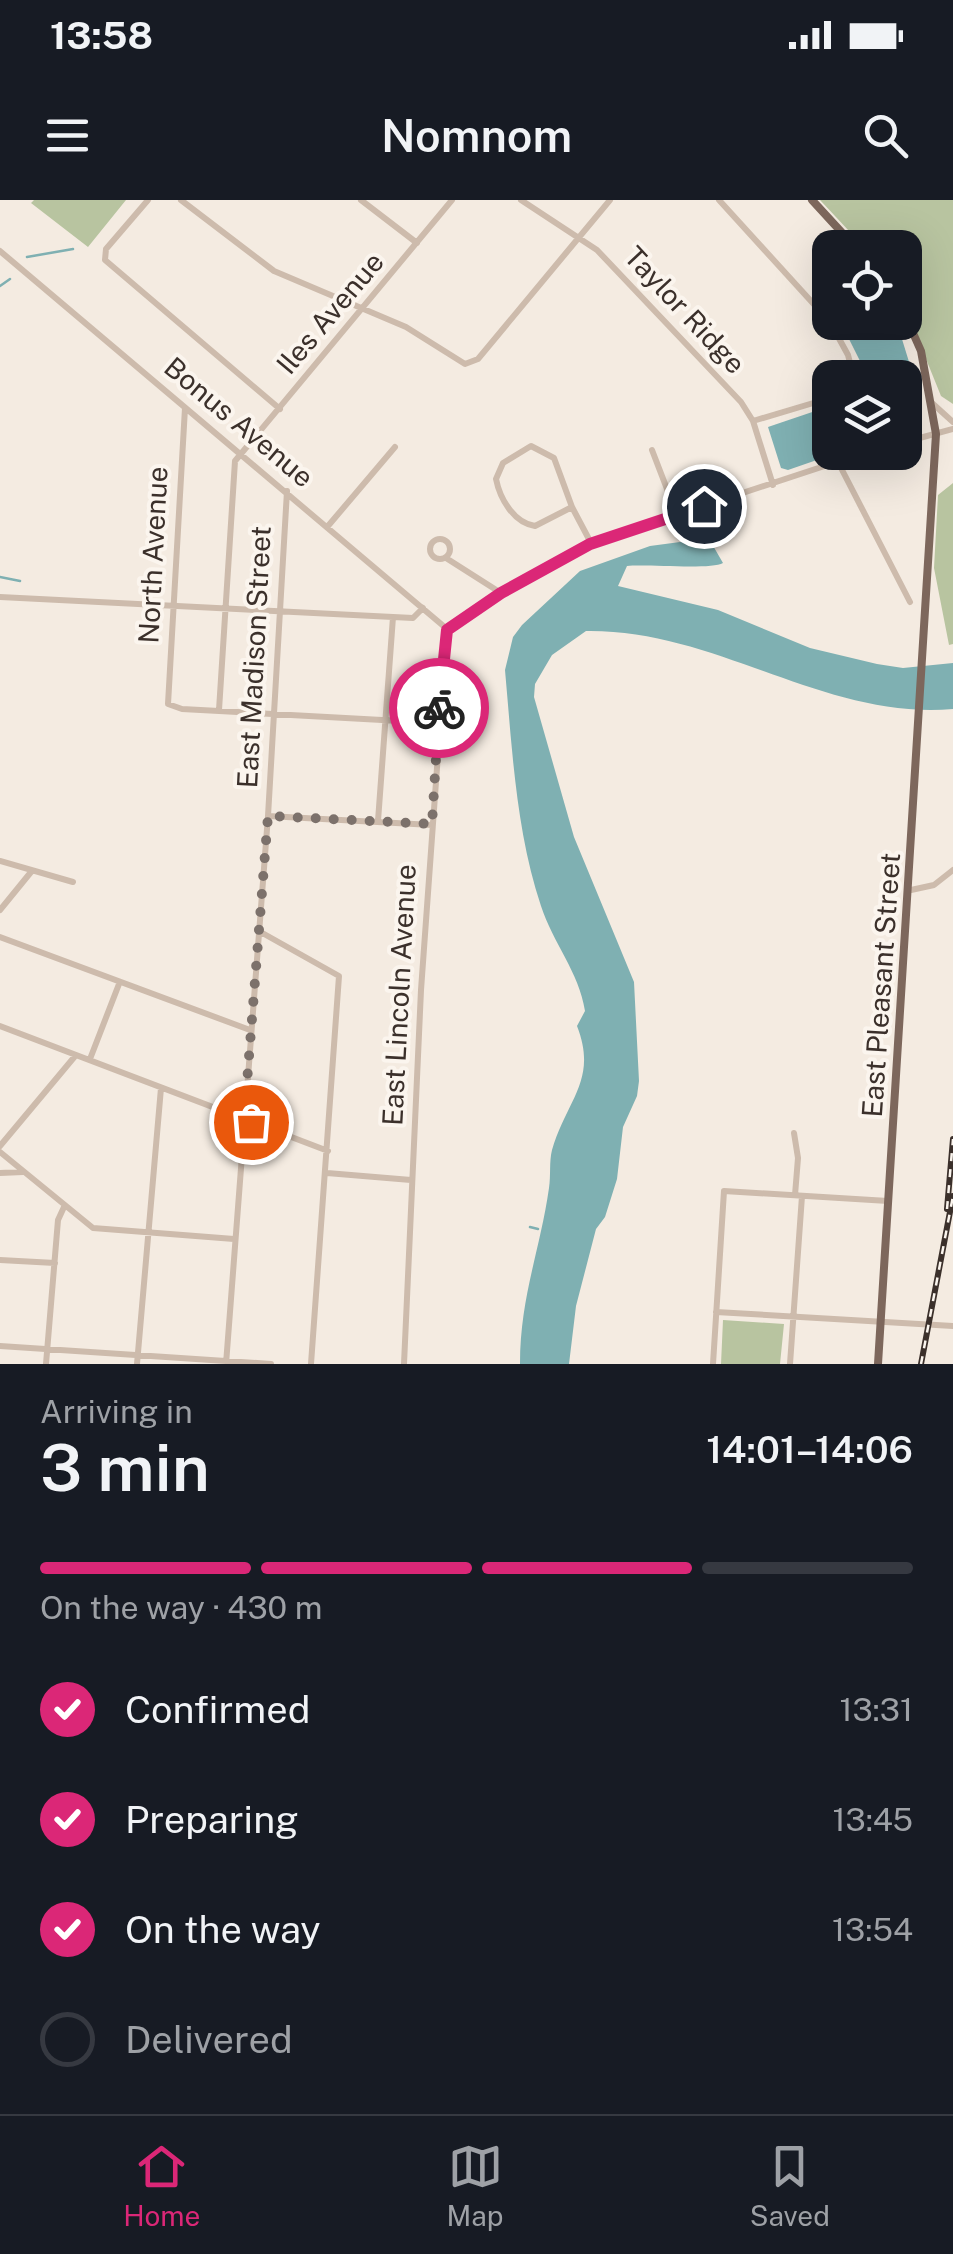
<!DOCTYPE html>
<html lang="en">
<head>
<meta charset="utf-8">
<style>
	body { margin:0; font-family:"Public Sans",sans-serif; background:#242831; color:#f1f3f6; height:100vh; display:flex; flex-direction:column; font-size:38px; white-space:nowrap }
	* { box-sizing:border-box; margin:0 }
	p { font-size:32px; color:#9ea1a6 }
	.icon { flex:none; width:55px; height:55px; fill:none; stroke:currentColor; stroke-width:2; stroke-linecap:round; stroke-linejoin:round }
	.map { position:relative; height:1164px; overflow:hidden }
	.details { display:flex; flex-direction:column; background:#171b24; flex:1 }
	.details>* { flex:none }
	.buttons { position:absolute; left:812px; top:30px; display:grid; gap:20px }
	.buttons a { display:grid; place-items:center; width:110px; height:110px; border-radius:20px; background:#171b24; box-shadow:0 10px 40px #0002; font-size:50px }
	.pin { position:absolute; display:grid; place-items:center; width:85px; height:85px; color:#fff; margin:-42px; border:5px solid #fff; border-radius:50%; box-shadow:0 2px 10px #0007 }
	.courier { position:absolute; display:grid; place-items:center; width:100px; height:100px; margin:-50px; border:8px solid #db2777; border-radius:50%; background:#fff; color:#222; box-shadow:0 2px 12px #0007 }
	.overview em { font-style:normal; font-weight:600 }
	.overview div { display:flex; flex-direction:column-reverse }
	.overview { display:flex; align-items:center; justify-content:space-between; height:170px; padding:0 40px }
	h1 { font-size:65px; font-weight:600; line-height:75px }
	.bar { display:grid; grid-template-columns:repeat(4,1fr); gap:15px 10px; align-content:center; height:120px; padding:0 40px }
	.bar i { height:12px; border-radius:8px; background:#363941 }
	.bar .selected { background:#db2777 }
	.bar p { grid-column:span 4 }
	ol { padding:0 40px; list-style:none }
	li { display:flex; align-items:center; gap:30px; height:110px }
	li p { margin-inline-start:auto }
	li .icon { padding:10px; border-radius:50%; background:#db2777; color:#fff; stroke-width:4 }
	li:last-child { color:#9ea1a6 }
	li i { width:55px; height:55px; border:5px solid #363941; border-radius:50% }
	.status { display:flex; justify-content:space-between; align-items:center; height:70px; padding:0 50px; background:#171b24; direction:ltr }
	.status svg { height:28px; fill:currentColor }
	header { display:flex; justify-content:space-between; align-items:center; height:130px; padding:0 40px; background:#171b24; font-size:45px; font-weight:600 }
	.tab-bar { display:flex; justify-content:space-around; align-items:center; height:140px; border-top:2px solid #363941; background:#171b24; font-size:28px; color:#9ea1a6 }
	.tab-bar a { display:grid; justify-items:center; gap:5px }
	.tab-bar .selected { color:#db2777 }
	.map>svg:first-child { display:block }
</style>
</head>
<body>
<div class="status"><b>13:58</b><svg viewBox="0 0 49 12"><path d="M0 12V9h3v3zM5 12V6h3v6zM10 12V3h3v9zM15 12V0h3v12zM26 1h20v11H26zM47 4h2v5h-2z"/></svg></div>
<header><svg class="icon" aria-label="menu" viewBox="0 0 24 24"><path d="M4 6h16M4 12h16M4 18h16"/></svg>Nomnom<svg class="icon" aria-label="search" viewBox="0 0 24 24"><circle cx="10" cy="10" r="6"/><path d="M15 15l6 6"/></svg></header>
<div class="map">
<svg width="953" height="1164" viewBox="0 0 953 1164">
	<rect width="100%" height="100%" fill="#f4ebe1"/>
	<path fill="#b8c4a0" d="M34 0H126L88 47 31 3Z
		M820 0H953V204L941 196 905 107V48L864 47Z
		M953 283V444L949 445 934 368 938 295Z
		M723 1120 784 1124 780 1164H721Z"/>
	<path fill="#7fb0b2" d="M849 122 897 123 918 191V222L905 228V178L861 177 863 167 844 129Z
		M830 206V252L837 253 788 270 781 268 768 227Z
		M695 340 712 344 723 363C711 370 647 364 627 366L618 386 718 410 810 448 877 464 903 468 953 463V509C822 520 718 429 586 431L552 455 535 484 534 497 574 637 634 782 639 881 637 896 623 927 617 979 605 1017 596 1029 576 1106 569 1164H520C520 1097 540 1051 549 988 551 975 549 962 552 950 567 899 598 880 577 826L585 811C579 772 553 743 541 706 516 631 512 548 505 470L513 437 522 425 580 371 650 346Z"/>
	<g fill="none" stroke-linecap="round" stroke-linejoin="round">
		<path stroke="#7fb0b2" stroke-width="2.5" d="M27 57 73 49
			M0 86 10 79
			M0 377 20 381
			M530 1027 538 1029"/>
		<path stroke="#cdbbac" stroke-width="6" d="M148 0 106 49 105 60 280 209
			M181 0 274 71 406 127 465 164 478 159 610 0
			M361 0 417 43
			M521 0 597 50 741 202 753 221 773 285
			M719 0 830 122
			M0 51 447 429
			M830 122 848 155 854 178
			M932 203 953 222
			M185 208 168 504 182 509 437 523
			M753 221 830 198
			M905 242 953 229
			M531 246 554 258 572 307 535 326C514 323 500 299 496 279L503 263Z
			M652 250 677 315
			M838 262 910 402
			M572 307 591 343
			M328 326 395 247
			M430 349a10 10 0 1 1 20 0a10 10 0 1 1-20 0Z
			M446 358 501 393
			M0 397 413 418 423 408
			M447 429 501 393 591 343 867 252
			M219 510 235 261 452 0
			M268 616 432 625
			M378 621 393 417
			M0 661 73 682
			M911 690 934 685 953 670
			M0 710 31 672
			M257 730 339 776 311 1164
			M0 737 250 830
			M0 826 328 951
			M90 859 119 784
			M794 933 798 958 795 995
			M0 946 76 855
			M0 952 93 1028 234 1039
			M0 973 23 972
			M327 973 411 980
			M0 1060 55 1063
			M716 1112 953 1126
			M0 1146 271 1164
			M46 1164 58 1020 64 1007
			M137 1164 161 888
			M226 1164 268 616 287 291
			M404 1164 421 790 447 429
			M713 1164 724 991 888 1001
			M790 1164 802 996"/>
		<path stroke="#7d675c" stroke-width="8" d="M812 0 856 48
			M878 1164 936 234 921 151 905 115"/>
		<g stroke="#3b302b" stroke-width="6">
			<path id="rail" d="M947 1009 953 939
				M921 1164 953 996"/>
		</g>
		<use href="#rail" stroke="#fbf5ee" stroke-width="2.5" stroke-dasharray="8" stroke-linecap="butt"/>
	</g>
	<g fill="none" stroke-linecap="round" stroke-linejoin="round">
		<path stroke="#7c716b" stroke-width="10" stroke-dasharray="0 18" d="M251 922 244 920 268 616 432 624 439 508"/>
		<path stroke="#db2777" stroke-width="12" d="M439 508 447 430 501 393 590 344 704 306"/>
	</g>
	<g text-anchor="middle" stroke-width="8" stroke-linejoin="round" paint-order="stroke">
		<g font-size="28" fill="#3b302b" stroke="#fbf5ee">
			<text transform="translate(685 110) rotate(47)" y="10">Taylor Ridge</text>
			<text transform="translate(330 113) rotate(-50)" y="10">Iles Avenue</text>
			<text transform="translate(239 222) rotate(40)" y="10">Bonus Avenue</text>
			<text transform="translate(153 355) rotate(-87)" y="10">North Avenue</text>
			<text transform="translate(254 457) rotate(-87)" y="10">East Madison Street</text>
			<text transform="translate(881 785) rotate(-86)" y="10">East Pleasant Street</text>
			<text transform="translate(399 795) rotate(-87)" y="10">East Lincoln Avenue</text>
		</g>
	</g>
</svg>
<div class="buttons">
<a><svg class="icon" aria-label="locate" viewBox="0 0 24 24"><circle cx="12" cy="12" r="6"/><path d="M12 2v4M12 18v4M2 12h4M18 12h4"/></svg></a>
<a><svg class="icon" aria-label="layers" viewBox="0 0 24 24"><path d="M12 4l9 5-9 5-9-5zM3 14l9 5 9-5"/></svg></a>
</div>
<div class="pin" style="left:251px;top:922px;background:#ea580c"><svg class="icon" aria-label="bag" viewBox="0 0 24 24"><path d="M5 8h14l-1 12H6zM9 8a3 3 0 0 1 6 0"/></svg></div>
<div class="pin" style="left:704px;top:306px;background:#1f2937"><svg class="icon" aria-label="home" viewBox="0 0 24 24"><path d="M3 11l9-7 9 7M6 9v11h12V9"/></svg></div>
<div class="courier" style="left:439px;top:508px"><svg class="icon" aria-label="bike" viewBox="0 0 24 24"><circle cx="6" cy="16" r="4"/><circle cx="18" cy="16" r="4"/><path d="M6 16l4-8h5l3 8M10 8l3 8H6M13 5h3"/></svg></div>
</div>
<section class="details">
<div class="overview"><div><h1>3 min</h1><p>Arriving in</p></div><em>14:01–14:06</em></div>
<div class="bar"><i class="selected"></i><i class="selected"></i><i class="selected"></i><i></i><p>On the way · 430 m</p></div>
<ol>
<li><svg class="icon" aria-label="check" viewBox="0 0 24 24"><path d="M5 12l5 5 9-10"/></svg>Confirmed<p>13:31</p></li>
<li><svg class="icon" aria-label="check" viewBox="0 0 24 24"><path d="M5 12l5 5 9-10"/></svg>Preparing<p>13:45</p></li>
<li><svg class="icon" aria-label="check" viewBox="0 0 24 24"><path d="M5 12l5 5 9-10"/></svg>On the way<p>13:54</p></li>
<li><i></i>Delivered</li>
</ol>
</section>
<nav class="tab-bar">
<a class="selected"><svg class="icon" aria-label="home" viewBox="0 0 24 24"><path d="M3 11l9-7 9 7M6 9v11h12V9"/></svg>Home</a>
<a><svg class="icon" aria-label="map" viewBox="0 0 24 24"><path d="M3 6l6-2 6 2 6-2v14l-6 2-6-2-6 2zM9 4v14M15 6v14"/></svg>Map</a>
<a><svg class="icon" aria-label="saved" viewBox="0 0 24 24"><path d="M7 4h10v16l-5-4-5 4z"/></svg>Saved</a>
</nav>
</body>
</html>
